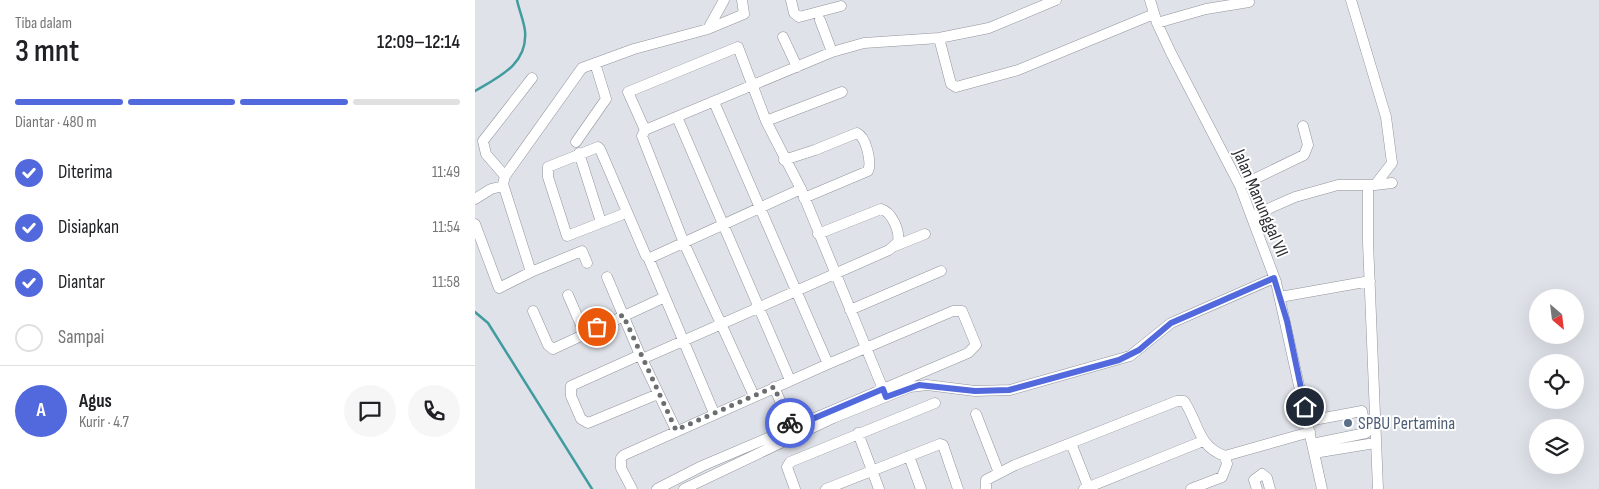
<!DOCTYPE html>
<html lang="id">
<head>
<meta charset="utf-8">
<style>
	body { margin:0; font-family:"Sofia Sans Condensed",sans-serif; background:#f6f6f6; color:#202124; height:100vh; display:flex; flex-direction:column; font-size:19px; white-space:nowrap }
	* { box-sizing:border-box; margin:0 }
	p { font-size:16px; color:#757577 }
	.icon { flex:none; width:28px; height:28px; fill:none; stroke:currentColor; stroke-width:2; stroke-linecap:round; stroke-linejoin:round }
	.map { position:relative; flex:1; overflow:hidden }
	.panel { display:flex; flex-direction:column; background:#fff; width:475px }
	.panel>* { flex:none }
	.needle { width:32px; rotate:152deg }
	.controls { position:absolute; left:1054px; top:289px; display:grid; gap:10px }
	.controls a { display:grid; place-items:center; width:55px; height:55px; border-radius:50%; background:#fff; box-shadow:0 5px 20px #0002; font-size:25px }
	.pin { position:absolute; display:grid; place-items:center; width:42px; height:42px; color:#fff; margin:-21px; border:2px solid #fff; border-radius:50%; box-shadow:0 1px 5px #0007 }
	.courier { position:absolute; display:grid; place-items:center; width:50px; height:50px; margin:-25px; border:4px solid #5269de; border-radius:50%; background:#fff; color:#222; box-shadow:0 1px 6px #0007 }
	.head em { font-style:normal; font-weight:600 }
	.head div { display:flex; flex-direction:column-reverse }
	.head { display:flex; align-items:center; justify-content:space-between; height:85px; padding:0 15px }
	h1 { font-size:32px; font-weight:600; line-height:38px }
	.bar { display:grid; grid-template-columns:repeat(4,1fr); gap:8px 5px; align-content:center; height:60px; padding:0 15px }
	.bar i { height:6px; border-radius:4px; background:#e0e0e0 }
	.bar .active { background:#5269de }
	.bar p { grid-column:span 4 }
	.line { display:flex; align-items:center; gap:12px; padding:0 15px; border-top:1px solid #e0e0e0 }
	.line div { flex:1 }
	.round { display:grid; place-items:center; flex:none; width:52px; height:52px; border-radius:26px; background:#f6f6f6 }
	ol { padding:0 15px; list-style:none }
	li { display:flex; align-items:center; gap:15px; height:55px }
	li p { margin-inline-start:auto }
	li .icon { padding:5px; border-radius:50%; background:#5269de; color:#fff; stroke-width:4 }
	li:last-child { color:#757577 }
	li i { width:28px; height:28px; border:2px solid #e0e0e0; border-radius:50% }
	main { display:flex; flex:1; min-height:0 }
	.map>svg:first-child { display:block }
</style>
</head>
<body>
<main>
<section class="panel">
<div class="head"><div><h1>3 mnt</h1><p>Tiba dalam</p></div><em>12:09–12:14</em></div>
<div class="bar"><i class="active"></i><i class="active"></i><i class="active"></i><i></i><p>Diantar · 480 m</p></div>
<ol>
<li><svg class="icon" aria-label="check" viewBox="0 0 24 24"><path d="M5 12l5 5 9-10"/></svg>Diterima<p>11:49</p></li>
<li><svg class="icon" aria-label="check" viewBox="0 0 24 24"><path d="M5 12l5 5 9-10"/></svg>Disiapkan<p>11:54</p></li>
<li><svg class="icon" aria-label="check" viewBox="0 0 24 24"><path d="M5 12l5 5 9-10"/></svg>Diantar<p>11:58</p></li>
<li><i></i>Sampai</li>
</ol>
<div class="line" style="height:90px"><b class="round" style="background:#5269de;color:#fff">A</b><div><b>Agus</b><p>Kurir · 4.7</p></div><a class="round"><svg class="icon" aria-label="chat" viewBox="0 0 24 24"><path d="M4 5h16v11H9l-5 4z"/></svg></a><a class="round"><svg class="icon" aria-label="phone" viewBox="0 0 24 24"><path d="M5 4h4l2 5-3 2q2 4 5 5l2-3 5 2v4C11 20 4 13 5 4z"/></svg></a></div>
</section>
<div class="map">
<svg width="1124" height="489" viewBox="0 0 1124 489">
	<rect width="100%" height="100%" fill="#dfe2e9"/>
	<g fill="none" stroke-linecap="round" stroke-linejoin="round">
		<path stroke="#419ca0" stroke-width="2.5" d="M0 91C24 77 53 64 50 31 49 21 44 10 42 0
			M0 312 13 323 117 489"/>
		<g stroke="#91959b" stroke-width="11">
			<path id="minor" d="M316 0 319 13 324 17 366 6
				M675 0 682 23 696 53 765 186 801 282 847 489
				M345 20 357 52
				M682 23 731 9 774 2
				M233 29 269 14 267 0
				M308 37 322 67
				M464 38 476 84 481 87 543 70 679 14
				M239 102 353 364
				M202 117 315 380
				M291 121 367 92
				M170 130 357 52 389 43 464 38 514 28 581 0
				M101 142 131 99 120 63
				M104 153 126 222
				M309 160 340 150 382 133C391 137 397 162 393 171L329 198
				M30 176 11 154 8 141 57 78
				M900 185 917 183
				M765 186 829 155 833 145 828 126
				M893 187V242L903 489
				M326 189 410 394
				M0 199 16 189 28 186
				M151 213 92 236 73 177V167L123 147 125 149 171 256 175 258 326 189 291 121 263 47 153 92 170 130 167 136 209 243 279 396
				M777 216 820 197 863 185H900L917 163 911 117 876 0
				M0 224 24 288 56 272 28 184 30 176 107 68 159 49 233 29 249 0
				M420 246 450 234
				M173 257 239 413
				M56 272 107 251 112 263
				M132 277 165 355 201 430
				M93 295 109 332
				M805 297 895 281
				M375 310 466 271
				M58 311 73 345 78 349 190 297
				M165 355 96 386V396L106 419 113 423 183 394
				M167 359 414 250 423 242C425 231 417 212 406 209L343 234
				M299 387 317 428
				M501 414 524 473
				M833 421 887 411 891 433 837 444
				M383 433 404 489
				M596 443 614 489
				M839 453 900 443
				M434 456 446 489
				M157 489 146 468V458L149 455 353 364 478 311H487L501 345 493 353 227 466 182 489
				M209 489 358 418 435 387 452 385 500 391 535 390 655 356 696 323 799 278
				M320 489 312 467 315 462 460 403
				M351 489 465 444 468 445 483 489
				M511 489V480L540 465 702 401H709C724 423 722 446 750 456L835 432
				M609 489 728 441
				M716 489 747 477 752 464 750 456
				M782 489 779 480 787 474 792 478 795 489"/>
		</g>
		<use href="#minor" stroke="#fff" stroke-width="10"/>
	</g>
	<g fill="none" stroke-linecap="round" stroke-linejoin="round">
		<path stroke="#6b6d71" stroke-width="5" stroke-dasharray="0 9" d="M122 327 148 315 201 430 299 387 315 423"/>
		<path stroke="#5269de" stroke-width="6" d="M315 423 316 428 408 389 411 397 444 385 500 391 534 390 644 360 664 350 696 323 799 278 812 321 830 407"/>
	</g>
	<circle fill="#5c6f8a" stroke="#fff" stroke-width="2" cx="873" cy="423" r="5"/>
	<g text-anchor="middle" stroke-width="4" stroke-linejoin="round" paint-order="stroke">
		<g font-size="18" fill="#2d2e31" stroke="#fff">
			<text transform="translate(786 203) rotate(67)" y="6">Jalan Manunggal VII</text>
		</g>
		<g font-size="18" fill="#4e5e75" stroke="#fff" text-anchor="start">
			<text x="883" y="429">SPBU Pertamina</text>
		</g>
	</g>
</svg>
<div class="controls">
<a><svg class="needle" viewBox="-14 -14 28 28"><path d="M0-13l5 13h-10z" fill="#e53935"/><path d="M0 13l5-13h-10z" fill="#757577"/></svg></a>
<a><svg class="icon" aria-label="locate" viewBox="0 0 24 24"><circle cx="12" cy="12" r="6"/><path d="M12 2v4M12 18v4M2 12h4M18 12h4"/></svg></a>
<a><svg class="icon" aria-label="layers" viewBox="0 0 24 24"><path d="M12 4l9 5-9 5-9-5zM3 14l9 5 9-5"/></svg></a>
</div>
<div class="pin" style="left:122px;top:327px;background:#ea580c"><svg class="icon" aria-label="bag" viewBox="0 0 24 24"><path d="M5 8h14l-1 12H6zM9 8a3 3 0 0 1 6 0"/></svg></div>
<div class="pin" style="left:830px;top:407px;background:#1f2937"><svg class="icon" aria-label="home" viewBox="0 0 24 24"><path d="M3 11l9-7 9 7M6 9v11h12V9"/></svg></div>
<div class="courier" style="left:315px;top:423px"><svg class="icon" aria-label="bike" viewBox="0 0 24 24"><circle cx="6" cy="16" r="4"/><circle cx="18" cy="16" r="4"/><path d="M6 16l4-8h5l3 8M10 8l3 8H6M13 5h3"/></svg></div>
</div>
</main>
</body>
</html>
